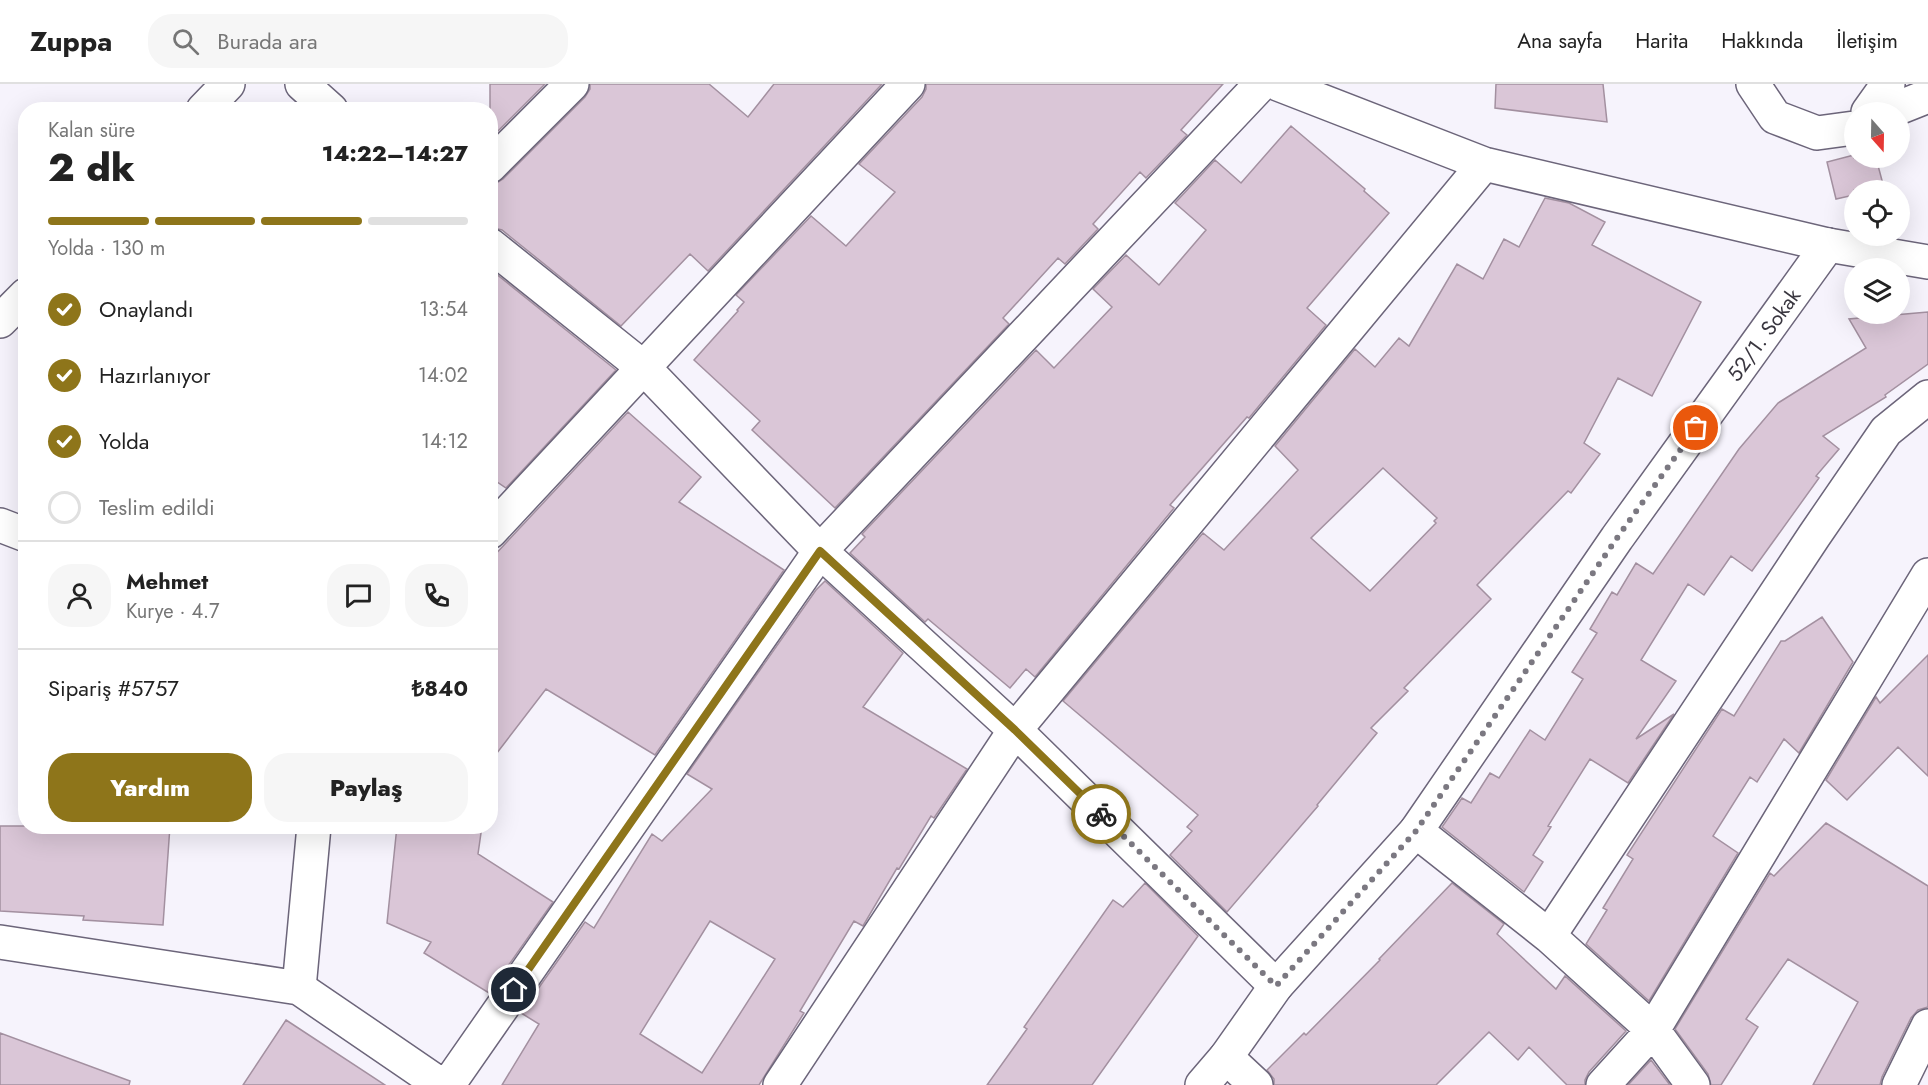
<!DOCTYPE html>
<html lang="tr">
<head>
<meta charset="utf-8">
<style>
	body { margin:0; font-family:Jost,sans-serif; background:#f6f6f6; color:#222; height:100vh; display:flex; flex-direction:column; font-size:22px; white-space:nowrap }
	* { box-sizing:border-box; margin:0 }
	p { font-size:20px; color:#767676 }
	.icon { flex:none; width:33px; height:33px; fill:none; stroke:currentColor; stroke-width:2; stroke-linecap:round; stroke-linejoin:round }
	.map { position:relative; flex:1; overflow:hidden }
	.sheet { position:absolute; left:18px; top:18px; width:480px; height:732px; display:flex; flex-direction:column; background:#fff; border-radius:24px; box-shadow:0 6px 24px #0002 }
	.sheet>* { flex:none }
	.needle { width:39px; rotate:160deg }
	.fabs { position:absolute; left:1844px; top:18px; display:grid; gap:12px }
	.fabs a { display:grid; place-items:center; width:66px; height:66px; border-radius:50%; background:#fff; box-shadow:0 6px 24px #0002; font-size:30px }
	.pin { position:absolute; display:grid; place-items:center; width:51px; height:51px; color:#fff; margin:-26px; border:3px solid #fff; border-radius:50%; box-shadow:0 2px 6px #0007 }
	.courier { position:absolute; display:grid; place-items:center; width:60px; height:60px; margin:-30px; border:4px solid #8e751a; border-radius:50%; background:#fff; color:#222; box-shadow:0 2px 8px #0007 }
	.summary em { font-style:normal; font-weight:800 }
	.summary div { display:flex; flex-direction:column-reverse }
	.summary { display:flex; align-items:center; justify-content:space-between; height:102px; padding:0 30px }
	h1 { font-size:39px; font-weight:800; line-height:45px }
	.bar { display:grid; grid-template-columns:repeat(4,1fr); gap:9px 6px; align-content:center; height:72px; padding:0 30px }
	.bar i { height:8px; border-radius:4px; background:#e0e0e0 }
	.bar .on { background:#8e751a }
	.bar p { grid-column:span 4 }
	.line { display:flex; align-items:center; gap:15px; padding:0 30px; border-top:2px solid #e0e0e0 }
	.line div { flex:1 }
	.round { display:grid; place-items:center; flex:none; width:63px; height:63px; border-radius:24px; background:#f6f6f6 }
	ol { padding:0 30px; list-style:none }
	li { display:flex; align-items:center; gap:18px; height:66px }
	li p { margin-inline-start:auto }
	li .icon { padding:6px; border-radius:50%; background:#8e751a; color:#fff; stroke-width:4 }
	li:last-child { color:#767676 }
	li i { width:33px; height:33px; border:3px solid #e0e0e0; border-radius:50% }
	.button { display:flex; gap:12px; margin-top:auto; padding:12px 30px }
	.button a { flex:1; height:69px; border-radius:24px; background:#8e751a; color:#fff; font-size:24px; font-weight:800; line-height:69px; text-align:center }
	.button a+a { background:#f6f6f6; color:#222 }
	header { display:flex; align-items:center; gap:36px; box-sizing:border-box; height:84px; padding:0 30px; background:#fff; border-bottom:2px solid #e0e0e0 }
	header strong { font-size:28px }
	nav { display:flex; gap:33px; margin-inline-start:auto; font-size:21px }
	.search { width:420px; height:54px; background:#f6f6f6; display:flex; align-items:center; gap:15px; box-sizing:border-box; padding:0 21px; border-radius:24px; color:#767676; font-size:22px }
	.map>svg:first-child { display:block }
</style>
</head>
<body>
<header>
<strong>Zuppa</strong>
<div class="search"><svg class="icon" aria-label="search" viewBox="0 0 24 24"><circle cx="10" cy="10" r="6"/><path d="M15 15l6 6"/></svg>Burada ara</div>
<nav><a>Ana sayfa</a><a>Harita</a><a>Hakkında</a><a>İletişim</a></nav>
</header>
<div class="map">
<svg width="1928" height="1001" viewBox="0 0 1928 1001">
	<rect width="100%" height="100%" fill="#f6f3fc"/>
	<path fill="#dac6d7" stroke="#a390a0" stroke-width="1.5" fill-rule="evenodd" d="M490 0H545L490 55Z
		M590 0H709L748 33 774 0H882L708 187 690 170 621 242 502 146 490 143V100H495L503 95 585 13 590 5Z
		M926 0H1223L1181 46 1187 51 1146 94 1140 88 1093 140 1098 145 1065 180 1058 174 1003 234 1009 240 835 424 752 346 760 337 694 276 738 227 737 226 744 218 736 211 811 132 846 162 895 108 859 80 922 13 926 5Z
		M1496 0H1603L1607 38 1495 24Z
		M1291 42 1365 105 1364 107 1389 129 1307 224 1326 241 1249 334 1247 333 1170 421 1174 424 1035 593 1026 585 1010 604 928 535 925 538 850 469 865 453 862 450 1036 266 1054 284 1112 223 1093 205 1126 171 1159 201 1206 146 1175 119 1215 76 1241 99Z
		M1854 71V74H1876L1884 104 1873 106H1854V111L1836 115 1827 78Z
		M1545 114 1569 119 1605 138 1592 161 1701 218 1652 312 1618 294 1584 359 1600 370 1571 409 1568 407 1477 501 1491 515 1404 604 1408 607 1371 644 1377 649 1317 721 1318 722 1227 828 1170 771 1192 747 1187 743 1198 731 1063 617 1203 449 1224 466 1298 386 1275 362 1355 265 1375 283 1399 254 1409 262 1457 180 1483 195 1504 155 1519 163ZM1383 384 1437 434 1434 437 1436 439 1370 507 1311 454Z
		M490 185 616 286 506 404 490 393Z
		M1928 228V280L1885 311 1886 313 1823 352 1839 365 1816 392 1819 394 1752 487 1731 472 1704 511 1688 500 1641 576 1676 597 1636 655 1674 630 1628 699 1590 675 1548 742 1551 743 1533 771 1543 778 1524 808 1442 743 1462 714 1471 719 1490 689 1499 694 1530 646 1545 656 1583 595 1572 588 1597 549 1590 545 1612 508 1617 511 1636 479 1653 490 1739 365 1778 319 1866 264 1849 235Z
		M628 328 701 393 679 418 784 486 655 671 546 605 490 678V476Z
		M825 497 903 569 863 623 967 685 934 734 931 732 899 785 897 784 863 842 854 837 800 927 804 929 759 1001H502L539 940 521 929 585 838 594 844 652 750 662 757 712 705 687 690 816 506ZM710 837 775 875 702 989 640 950Z
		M1822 533 1853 578 1799 669 1784 655 1757 698 1750 693 1713 752 1738 769 1649 917 1586 860 1607 826 1603 824 1633 775 1627 771 1722 625 1734 632 1781 557H1785Z
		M1928 571V692L1898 663 1847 716 1826 696 1876 613 1880 619Z
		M1826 739 1928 802V923L1918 926 1911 934 1882 993 1880 1001H1813L1858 918 1788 875 1746 935 1758 943 1721 1001H1711L1708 990 1675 945 1770 789 1774 792Z
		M0 742H170L163 841 83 836 84 832 0 827Z
		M397 742H482L478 770 553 818 489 909 424 869 431 858 387 839Z
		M1145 799 1198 852 1092 1001H987L1027 945 1024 943 1113 816 1123 823Z
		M1452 799 1504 840 1497 850 1556 905 1565 892 1626 947 1589 988 1585 996V1001H1567L1529 963 1518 976 1489 948 1436 1001H1274V995L1267 986 1304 949 1306 951 1380 876 1379 875Z
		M286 936 385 1001H243Z
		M0 949 130 997 129 1001H0Z
		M1651 976 1670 1001H1628Z"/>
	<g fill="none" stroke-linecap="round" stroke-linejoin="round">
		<g stroke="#6c657a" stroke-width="36">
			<path id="minor" d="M302 0 331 26
				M1278 0 1484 80 1828 161
				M1753 0 1775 33 1817 49 1854 44
				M203 26 228 0
				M1868 28 1888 0
				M1888 28 1928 12
				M490 82 572 0
				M490 161 644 284 820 467 1015 646 1276 902
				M0 237 26 211
				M0 441 26 451
				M490 448 908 0
				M314 742 299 904 441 1001
				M1416 747 1549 852 1653 946 1693 1001
				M1549 852 1814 452 1886 347 1928 313
				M0 858 299 904
				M1226 973 1256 1001
				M448 1001 820 467 1261 0
				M780 1001 1015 646 1484 80
				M1603 1001 1653 946 1928 491
				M1899 1001 1928 942"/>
		</g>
		<g stroke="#6c657a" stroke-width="36">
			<path id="tertiary" d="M1828 161 1928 178"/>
		</g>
		<g stroke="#6c657a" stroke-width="36">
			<path id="secondary" d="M1202 1001 1226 973 1276 902 1416 747 1617 454 1828 161"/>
		</g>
		<use href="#minor" stroke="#fff" stroke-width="33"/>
		<use href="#tertiary" stroke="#fff" stroke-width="33"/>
		<use href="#secondary" stroke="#fff" stroke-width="33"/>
	</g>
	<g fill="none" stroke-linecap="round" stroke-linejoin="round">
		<path stroke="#7b7881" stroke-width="6" stroke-dasharray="0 10.8" d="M1101 730 1276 902 1416 747 1617 454 1696 344"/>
		<path stroke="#8e751a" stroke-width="8" d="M514 906 820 467 1015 646 1101 730"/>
	</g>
	<g text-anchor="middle" stroke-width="4.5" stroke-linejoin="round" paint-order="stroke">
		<g font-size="21" fill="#39363f" stroke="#fff">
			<text transform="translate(1764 251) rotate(-54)" y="7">52/1. Sokak</text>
		</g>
	</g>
</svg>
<div class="fabs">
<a><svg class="needle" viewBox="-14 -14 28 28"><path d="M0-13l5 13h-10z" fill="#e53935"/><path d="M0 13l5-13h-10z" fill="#767676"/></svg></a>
<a><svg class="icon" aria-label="locate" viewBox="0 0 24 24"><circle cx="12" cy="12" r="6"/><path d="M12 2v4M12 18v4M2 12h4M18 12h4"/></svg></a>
<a><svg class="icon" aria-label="layers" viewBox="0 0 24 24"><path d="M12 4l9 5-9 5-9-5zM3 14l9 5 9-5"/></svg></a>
</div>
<div class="pin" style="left:1696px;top:344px;background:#ea580c"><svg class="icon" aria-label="bag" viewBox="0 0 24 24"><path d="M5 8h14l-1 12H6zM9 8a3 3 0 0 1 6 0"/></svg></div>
<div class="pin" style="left:514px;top:906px;background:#1f2937"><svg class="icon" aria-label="home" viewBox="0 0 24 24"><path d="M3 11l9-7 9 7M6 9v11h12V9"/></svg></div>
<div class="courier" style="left:1101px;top:730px"><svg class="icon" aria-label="bike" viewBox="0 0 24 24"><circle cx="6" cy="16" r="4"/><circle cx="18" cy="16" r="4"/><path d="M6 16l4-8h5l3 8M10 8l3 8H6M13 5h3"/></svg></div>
<section class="sheet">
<div class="summary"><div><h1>2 dk</h1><p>Kalan süre</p></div><em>14:22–14:27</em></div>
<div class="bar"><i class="on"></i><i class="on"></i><i class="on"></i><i></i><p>Yolda · 130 m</p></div>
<ol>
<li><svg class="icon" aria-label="check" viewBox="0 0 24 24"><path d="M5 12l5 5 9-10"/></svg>Onaylandı<p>13:54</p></li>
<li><svg class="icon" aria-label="check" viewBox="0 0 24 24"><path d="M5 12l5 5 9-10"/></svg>Hazırlanıyor<p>14:02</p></li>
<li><svg class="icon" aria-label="check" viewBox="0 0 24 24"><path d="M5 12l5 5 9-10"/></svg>Yolda<p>14:12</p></li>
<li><i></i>Teslim edildi</li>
</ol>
<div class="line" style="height:108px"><a class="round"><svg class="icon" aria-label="person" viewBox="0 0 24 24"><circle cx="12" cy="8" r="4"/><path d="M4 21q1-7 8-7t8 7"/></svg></a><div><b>Mehmet</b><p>Kurye · 4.7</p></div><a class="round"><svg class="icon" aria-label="chat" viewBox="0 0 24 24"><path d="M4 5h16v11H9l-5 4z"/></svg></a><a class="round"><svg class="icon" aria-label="phone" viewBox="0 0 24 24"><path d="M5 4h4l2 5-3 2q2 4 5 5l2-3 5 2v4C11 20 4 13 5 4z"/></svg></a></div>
<div class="line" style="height:78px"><div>Sipariş #5757</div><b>₺840</b></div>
<div class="button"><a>Yardım</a><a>Paylaş</a></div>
</section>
</div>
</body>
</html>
